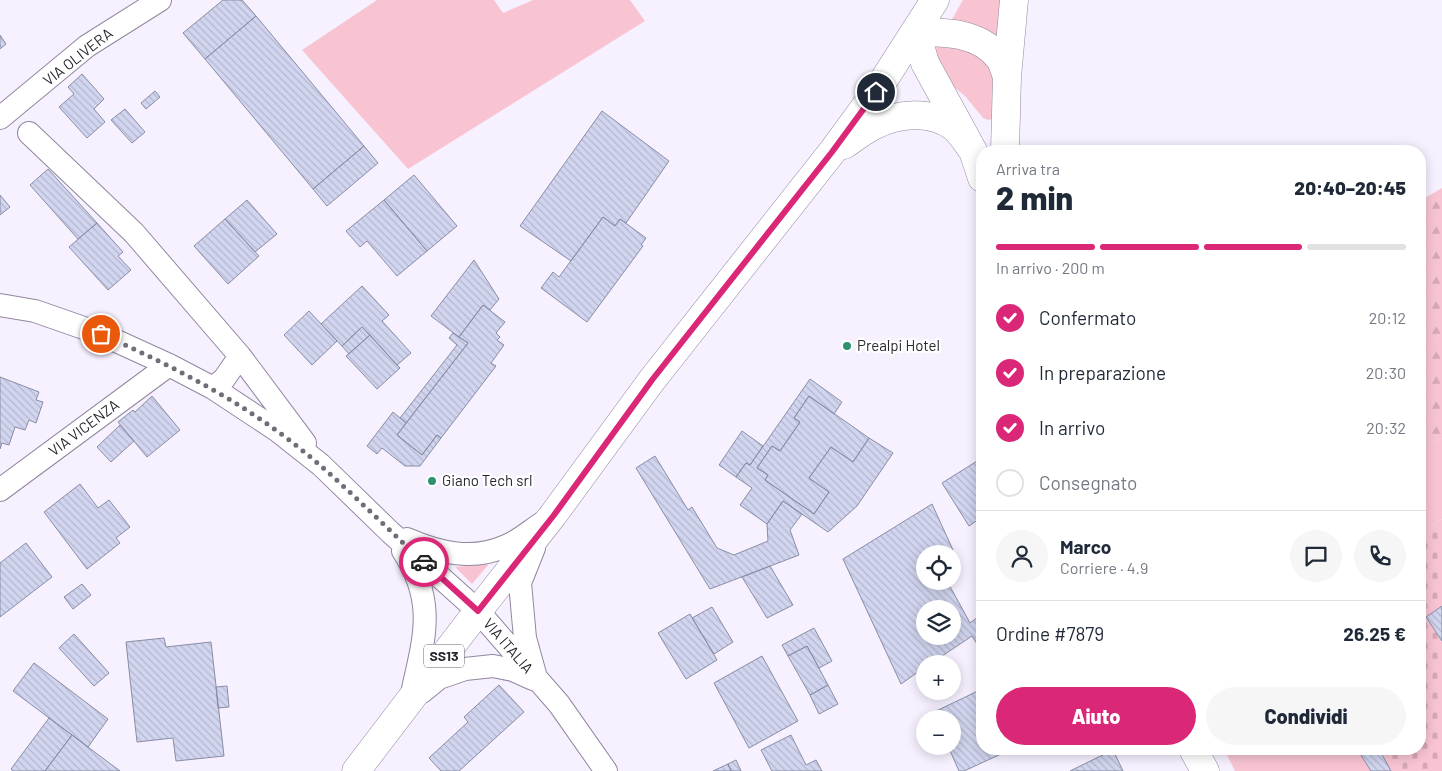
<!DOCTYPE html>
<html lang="it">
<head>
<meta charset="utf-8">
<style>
	body { margin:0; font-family:Barlow,sans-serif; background:#f6f6f7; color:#1f2937; height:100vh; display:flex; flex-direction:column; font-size:19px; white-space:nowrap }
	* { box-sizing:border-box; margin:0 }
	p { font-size:16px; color:#747a83 }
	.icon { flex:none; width:28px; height:28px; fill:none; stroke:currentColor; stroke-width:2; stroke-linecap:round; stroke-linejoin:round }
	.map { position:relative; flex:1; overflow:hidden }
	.panel { position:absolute; left:976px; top:145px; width:450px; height:610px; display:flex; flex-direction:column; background:#fff; border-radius:20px; box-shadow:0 2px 12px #0003 }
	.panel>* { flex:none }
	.controls { position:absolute; left:916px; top:545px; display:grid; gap:10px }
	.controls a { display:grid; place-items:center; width:45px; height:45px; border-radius:50%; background:#fff; box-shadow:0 2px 12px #0003; font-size:25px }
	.pin { position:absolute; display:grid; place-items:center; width:42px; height:42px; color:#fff; margin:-21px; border:2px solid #fff; border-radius:50%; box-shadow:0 1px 5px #0007 }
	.courier { position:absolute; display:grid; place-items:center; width:50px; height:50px; margin:-25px; border:4px solid #db2777; border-radius:50%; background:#fff; color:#222; box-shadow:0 1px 6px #0007 }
	.head em { font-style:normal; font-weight:800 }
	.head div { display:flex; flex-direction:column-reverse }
	.head { display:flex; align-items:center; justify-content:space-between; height:85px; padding:0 20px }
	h1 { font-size:32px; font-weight:800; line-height:38px }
	.bar { display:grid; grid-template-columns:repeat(4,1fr); gap:8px 5px; align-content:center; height:60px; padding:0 20px }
	.bar i { height:6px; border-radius:4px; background:#e0e1e3 }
	.bar .on { background:#db2777 }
	.bar p { grid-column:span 4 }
	.line { display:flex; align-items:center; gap:12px; padding:0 20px; border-top:1px solid #e0e1e3 }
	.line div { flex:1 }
	.round { display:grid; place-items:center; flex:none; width:52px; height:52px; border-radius:26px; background:#f6f6f7 }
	ol { padding:0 20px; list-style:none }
	li { display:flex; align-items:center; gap:15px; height:55px }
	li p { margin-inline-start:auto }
	li .icon { padding:5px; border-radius:50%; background:#db2777; color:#fff; stroke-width:4 }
	li:last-child { color:#747a83 }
	li i { width:28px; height:28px; border:2px solid #e0e1e3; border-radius:50% }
	.action { display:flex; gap:10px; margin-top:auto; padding:10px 20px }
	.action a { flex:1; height:58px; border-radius:30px; background:#db2777; color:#fff; font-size:20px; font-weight:800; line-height:58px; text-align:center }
	.action a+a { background:#f6f6f7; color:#1f2937 }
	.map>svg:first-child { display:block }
</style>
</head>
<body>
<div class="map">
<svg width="1442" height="771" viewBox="0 0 1442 771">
	<defs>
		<pattern id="forest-firs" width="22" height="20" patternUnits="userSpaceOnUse" patternTransform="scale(1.25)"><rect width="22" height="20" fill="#f9c4d2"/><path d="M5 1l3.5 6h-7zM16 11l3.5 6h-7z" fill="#d6a8b5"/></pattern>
		<pattern id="cemetery-stones" width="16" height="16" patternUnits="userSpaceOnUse" patternTransform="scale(1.25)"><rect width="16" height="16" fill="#f9c4d2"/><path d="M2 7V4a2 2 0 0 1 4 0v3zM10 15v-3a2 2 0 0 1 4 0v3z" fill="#d6a8b5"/></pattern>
		<pattern id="building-back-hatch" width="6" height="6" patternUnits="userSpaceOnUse" patternTransform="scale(1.25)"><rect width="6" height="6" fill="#d1d5ef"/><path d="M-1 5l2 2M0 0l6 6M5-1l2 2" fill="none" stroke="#b4b7cd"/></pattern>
	</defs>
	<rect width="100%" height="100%" fill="#f6f0ff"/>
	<path fill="#f9c4d2" d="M377 0H494L503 13 533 0H630L645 21 408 169 302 50Z
		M963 0H1002L997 38 951 21Z
		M937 44H940L979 54 995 73 992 119 988 120 983 118 965 96 948 82 934 48Z
		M1442 438V519L1420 533V447Z
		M487 564 488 565 472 584 455 567Z
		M1224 749H1357L1371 771H1235Z"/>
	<path fill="url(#forest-firs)" d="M1442 188V438L1420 447V201Z"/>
	<path fill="url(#cemetery-stones)" d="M1442 519V771H1371L1357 749H1420V533Z"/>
	<path fill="url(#building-back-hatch)" stroke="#898da5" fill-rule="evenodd" d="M223 0H242L256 16 205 59 183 33Z
		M256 16 364 146 313 189 205 59Z
		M0 35 6 44 0 49Z
		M82 74 104 99 94 109 105 122 87 138 59 107 74 94 68 87Z
		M155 91 160 97 146 109 141 103Z
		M125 109 145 132 132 143 111 120Z
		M602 111 669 161 626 223 620 219 615 226 603 217 571 261 520 226Z
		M364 146 378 163 327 206 313 189Z
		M48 169 97 223 78 239 30 185Z
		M414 175 457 226 427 251 384 200Z
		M0 195 10 207 0 215Z
		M247 200 277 234 255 252 225 219Z
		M384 200 427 251 397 276 367 241 360 247 346 231Z
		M603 217 615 226 620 219 646 238 641 245 643 246 587 322 541 288 553 272 559 277Z
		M225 219 259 256 228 284 194 246Z
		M97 223 123 252 118 256 131 270 108 290 69 247Z
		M474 260 499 299 490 310 483 305 459 337 431 316Z
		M362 286 389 315 382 321 411 353 397 365 362 327 342 346 321 324Z
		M483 305 505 322 496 333 500 337 497 340 504 345 491 363 496 366 441 438 437 435 422 455 397 435 468 343 459 337Z
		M309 311 337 341 312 365 284 335Z
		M362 327 370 335 349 354 342 346Z
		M453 333 468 343 406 423 400 418 457 345 449 338Z
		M370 335 400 368 377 389 346 356Z
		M0 377 39 392 36 400 43 402 36 423 29 420 25 430 15 427 9 445 2 443 0 449Z
		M810 379 842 402 834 414 809 396 794 418 800 422 780 451 772 446 757 468 768 475 765 480 814 514 829 492 809 478 831 447 853 462 869 438 893 453 857 506 828 532 783 501 767 524 740 505 752 488 736 477 746 463 750 465Z
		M152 396 180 430 147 457 118 422 133 410 135 412Z
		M809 396 869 438 853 462 831 447 809 478 829 492 814 514 765 480 768 475 757 468 772 446 780 451 800 422 794 418Z
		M393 412 406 423 397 435 422 455 437 435 441 438 420 466H405L382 448 377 454 367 446Z
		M120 425 134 441 111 462 97 447Z
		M742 431 763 446 750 465 746 463 736 477 719 465Z
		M655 456 688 510 692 507 717 548 734 555 768 541 767 524 783 501 802 514 790 530 799 555 710 589 636 468Z
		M982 458V517L969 526 942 483Z
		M80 484 98 508 109 500 130 527 116 538 120 543 87 569 44 512Z
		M932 504 953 550 947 554H925V581H947L970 623 982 614V652L972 636 930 664H925V667L901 684 843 559ZM925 609H952V636H925Z
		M26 543 52 577 0 617V563Z
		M770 566 793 605 767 618 742 577Z
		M82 584 91 595 73 609 64 597Z
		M1442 606V641L1426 617Z
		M712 607 733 642 714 654 692 618Z
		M690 614 717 660 686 679 658 633Z
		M814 628 832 661 819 668 807 646 788 656 782 645Z
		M74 634 109 673 94 686 59 648Z
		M164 638 166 647 211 642 224 756 176 761 173 738 137 742 126 642Z
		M807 646 828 685 810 695 788 656Z
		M762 656 798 721 749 748 714 683Z
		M34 663 108 719 88 747 13 691Z
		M499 685 524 712 459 771H441L429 758 468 722 464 717Z
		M828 685 838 704 819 714 810 695Z
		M227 686 229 707 218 708 216 687Z
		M982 689V749H1012L964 771H959L948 746H952V719H935L932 713Z
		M49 718 72 735 45 771H13L11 769Z
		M72 735 120 771H45Z
		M791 735 806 765 816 760 822 771H772L761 750Z
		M1357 749H1379L1391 771H1371Z
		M1113 750 1123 771H1070Z
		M736 760 741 771H731L728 764Z
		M728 764 731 771H713Z"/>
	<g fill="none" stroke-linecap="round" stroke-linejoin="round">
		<g stroke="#91879e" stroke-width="24">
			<path id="minor" d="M0 118 87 46 160 0
				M29 133 134 233 240 356 224 379 213 388
				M0 305 35 311 101 334 169 365 213 388 278 431 321 465 390 532 478 611 559 704 606 771
				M240 356 305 443
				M0 490 169 365
				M407 539C439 553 473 561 506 546 519 541 531 530 542 523
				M534 548 520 583 525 638 535 674
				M403 551C438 604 423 641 411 698
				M422 692 439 678 465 669 493 666 513 670 533 679"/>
		</g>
		<g stroke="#91879e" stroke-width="29">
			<path id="major" d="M916 32 925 63 973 151 982 178
				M916 32C945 32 980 32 1000 59 1003 64 1005 71 1007 77
				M844 145C853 139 863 131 873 126 897 113 931 110 954 127 961 133 967 143 973 151
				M1005 151 1007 77 1014 0
				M1193 749 1205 771
				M356 771 478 611 553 515 652 380 832 152 876 92 935 0"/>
		</g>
		<use href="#minor" stroke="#fff" stroke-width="22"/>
		<use href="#major" stroke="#fff" stroke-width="28"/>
	</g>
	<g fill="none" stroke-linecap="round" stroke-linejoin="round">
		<path stroke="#716d78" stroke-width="5" stroke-dasharray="0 9" d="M101 334C163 362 222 391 277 431 330 469 375 518 424 562"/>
		<path stroke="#db2777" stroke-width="6" d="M424 562 478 611 554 515 652 380 832 152 876 92"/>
	</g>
	<g fill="#2c926f" stroke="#fff" stroke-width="2">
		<circle cx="847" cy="346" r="5"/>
		<circle cx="432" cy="481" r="5"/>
	</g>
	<g text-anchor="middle" stroke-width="4.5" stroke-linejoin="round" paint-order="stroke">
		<rect fill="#fff" stroke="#6a676d" stroke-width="1" x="424" y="644.5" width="40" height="23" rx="4"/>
		<g font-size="14" font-weight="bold" fill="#2a262f">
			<text x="444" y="661">SS13</text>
		</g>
		<g font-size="15" fill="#2a262f" stroke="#fff">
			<text transform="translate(78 57) rotate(-38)" y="5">VIA OLIVERA</text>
			<text transform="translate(84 428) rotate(-37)" y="5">VIA VICENZA</text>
			<text transform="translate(508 646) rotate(49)" y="5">VIA ITALIA</text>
		</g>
		<g font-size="15" fill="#2a262f" stroke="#fff" text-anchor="start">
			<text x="857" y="351">Prealpi Hotel</text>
			<text x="442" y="486">Giano Tech srl</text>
		</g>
	</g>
</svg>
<div class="controls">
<a><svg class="icon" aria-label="locate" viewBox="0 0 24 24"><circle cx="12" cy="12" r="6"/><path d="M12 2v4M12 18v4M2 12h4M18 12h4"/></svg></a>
<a><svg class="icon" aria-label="layers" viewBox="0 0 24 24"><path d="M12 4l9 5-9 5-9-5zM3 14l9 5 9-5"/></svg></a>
<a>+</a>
<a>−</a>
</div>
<div class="pin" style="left:101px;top:334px;background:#ea580c"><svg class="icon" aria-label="bag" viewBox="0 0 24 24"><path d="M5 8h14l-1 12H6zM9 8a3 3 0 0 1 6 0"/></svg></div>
<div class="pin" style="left:876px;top:92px;background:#1f2937"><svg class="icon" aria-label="home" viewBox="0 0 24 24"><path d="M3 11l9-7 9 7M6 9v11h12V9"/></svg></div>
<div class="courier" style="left:424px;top:562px"><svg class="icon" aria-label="car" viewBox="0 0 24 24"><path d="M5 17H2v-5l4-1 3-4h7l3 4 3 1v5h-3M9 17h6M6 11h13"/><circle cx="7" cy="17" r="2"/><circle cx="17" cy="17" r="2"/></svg></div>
<section class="panel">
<div class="head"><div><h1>2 min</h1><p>Arriva tra</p></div><em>20:40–20:45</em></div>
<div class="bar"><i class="on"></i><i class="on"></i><i class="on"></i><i></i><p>In arrivo · 200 m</p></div>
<ol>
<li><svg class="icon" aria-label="check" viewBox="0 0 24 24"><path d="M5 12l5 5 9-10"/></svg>Confermato<p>20:12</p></li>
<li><svg class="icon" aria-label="check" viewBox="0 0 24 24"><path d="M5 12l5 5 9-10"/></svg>In preparazione<p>20:30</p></li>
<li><svg class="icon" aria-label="check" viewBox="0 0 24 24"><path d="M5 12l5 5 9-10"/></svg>In arrivo<p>20:32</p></li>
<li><i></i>Consegnato</li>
</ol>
<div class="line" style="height:90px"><a class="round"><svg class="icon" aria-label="person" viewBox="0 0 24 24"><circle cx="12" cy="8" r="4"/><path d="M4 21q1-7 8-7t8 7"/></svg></a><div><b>Marco</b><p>Corriere · 4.9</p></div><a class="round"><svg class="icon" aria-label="chat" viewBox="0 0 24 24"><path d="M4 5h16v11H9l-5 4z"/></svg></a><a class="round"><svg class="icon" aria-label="phone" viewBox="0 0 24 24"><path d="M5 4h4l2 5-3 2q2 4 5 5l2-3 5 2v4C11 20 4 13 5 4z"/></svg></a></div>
<div class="line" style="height:65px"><div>Ordine #7879</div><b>26.25 €</b></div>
<div class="action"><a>Aiuto</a><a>Condividi</a></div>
</section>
</div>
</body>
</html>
